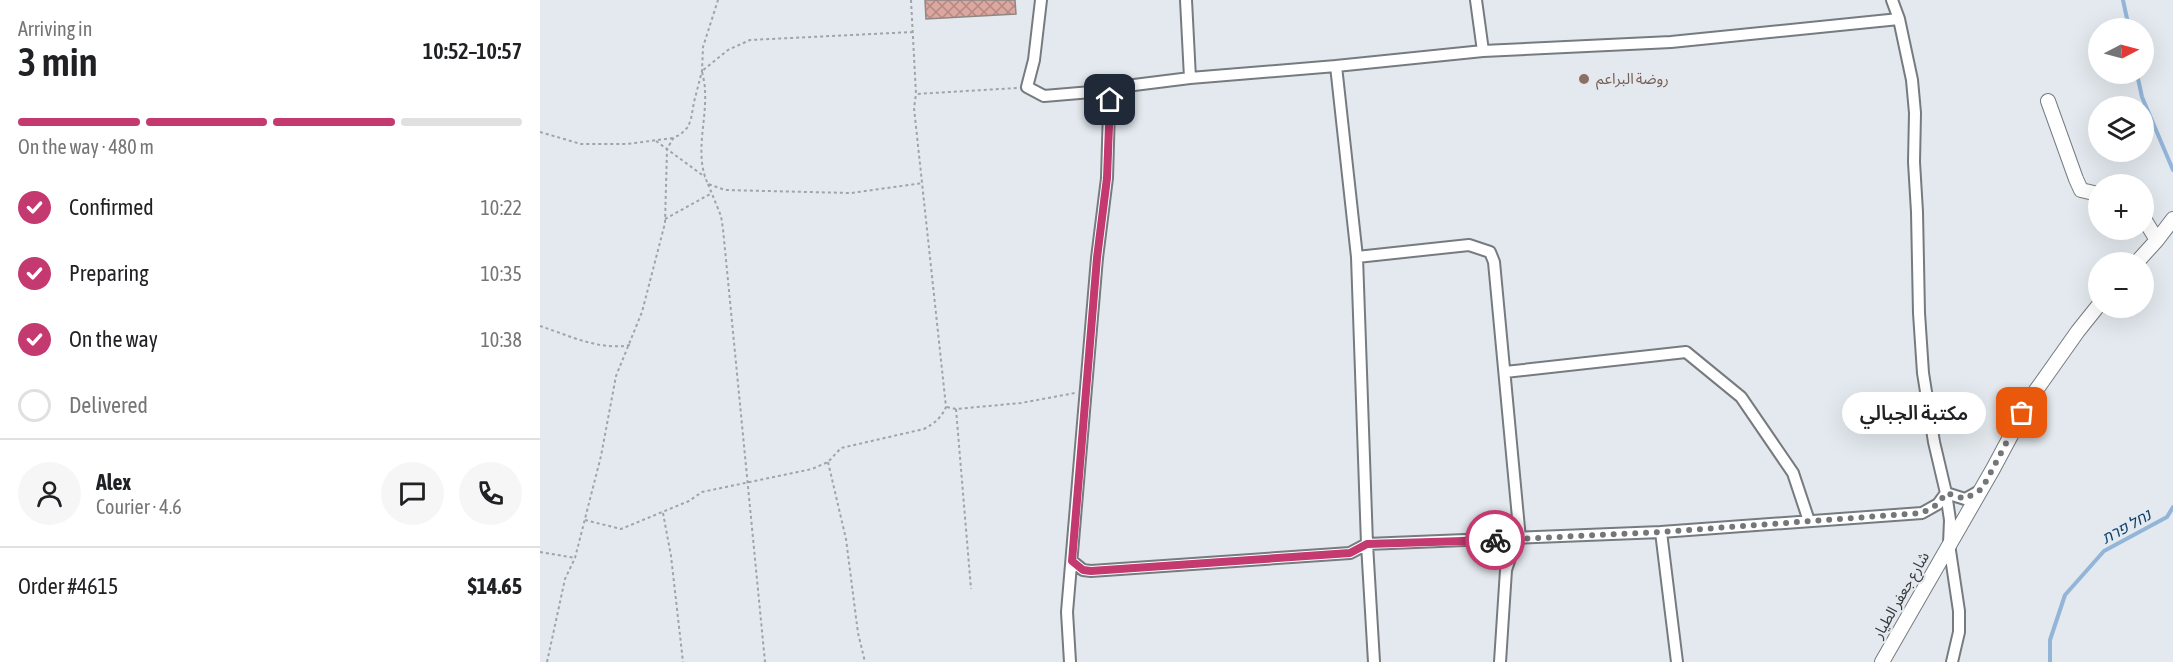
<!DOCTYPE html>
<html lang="en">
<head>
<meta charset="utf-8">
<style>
	body { margin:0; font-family:"Asap Condensed","Noto Sans Arabic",Heebo,sans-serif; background:#f6f6f6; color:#202124; height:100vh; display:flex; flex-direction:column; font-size:22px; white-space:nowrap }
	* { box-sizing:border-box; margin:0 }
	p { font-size:20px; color:#757577 }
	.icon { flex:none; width:33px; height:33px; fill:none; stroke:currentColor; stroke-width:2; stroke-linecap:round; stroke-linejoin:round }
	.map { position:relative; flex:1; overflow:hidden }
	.panel { display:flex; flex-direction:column; background:#fff; width:540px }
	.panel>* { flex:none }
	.needle { width:39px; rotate:84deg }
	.fabs { position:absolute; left:1548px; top:18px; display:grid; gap:12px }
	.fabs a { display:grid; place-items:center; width:66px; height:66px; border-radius:50%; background:#fff; box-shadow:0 6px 24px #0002; font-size:30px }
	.pin { position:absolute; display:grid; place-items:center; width:51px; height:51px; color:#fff; margin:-26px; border-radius:12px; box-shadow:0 3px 9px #0006 }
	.courier { position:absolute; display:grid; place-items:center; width:60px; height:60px; margin:-30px; border:4px solid #c4396f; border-radius:50%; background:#fff; color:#222; box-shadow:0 2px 8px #0007 }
	.bubble { position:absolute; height:42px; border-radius:21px; background:#fff; box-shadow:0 6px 24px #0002; font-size:20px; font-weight:600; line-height:42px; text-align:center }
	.overview em { font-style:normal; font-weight:600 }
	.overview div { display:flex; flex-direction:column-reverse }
	.overview { display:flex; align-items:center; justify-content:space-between; height:102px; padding:0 18px }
	h1 { font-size:39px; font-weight:600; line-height:45px }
	.bar { display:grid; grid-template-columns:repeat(4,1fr); gap:9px 6px; align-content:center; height:72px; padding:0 18px }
	.bar i { height:8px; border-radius:4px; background:#e0e0e0 }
	.bar .active { background:#c4396f }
	.bar p { grid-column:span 4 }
	.line { display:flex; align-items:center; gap:15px; padding:0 18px; border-top:2px solid #e0e0e0 }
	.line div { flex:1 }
	.round { display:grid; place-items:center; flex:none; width:63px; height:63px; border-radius:32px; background:#f6f6f6 }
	ol { padding:0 18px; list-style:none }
	li { display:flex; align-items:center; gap:18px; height:66px }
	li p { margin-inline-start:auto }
	li .icon { padding:6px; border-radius:50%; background:#c4396f; color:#fff; stroke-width:4 }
	li:last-child { color:#757577 }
	li i { width:33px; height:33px; border:3px solid #e0e0e0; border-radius:50% }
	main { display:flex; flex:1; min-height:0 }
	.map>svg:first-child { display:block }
</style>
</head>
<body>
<main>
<section class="panel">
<div class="overview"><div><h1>3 min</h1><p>Arriving in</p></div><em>10:52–10:57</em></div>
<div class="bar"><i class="active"></i><i class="active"></i><i class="active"></i><i></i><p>On the way · 480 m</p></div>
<ol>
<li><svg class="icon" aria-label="check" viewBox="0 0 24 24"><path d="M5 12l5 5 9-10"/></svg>Confirmed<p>10:22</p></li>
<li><svg class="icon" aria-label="check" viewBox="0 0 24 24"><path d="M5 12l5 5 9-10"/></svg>Preparing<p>10:35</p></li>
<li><svg class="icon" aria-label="check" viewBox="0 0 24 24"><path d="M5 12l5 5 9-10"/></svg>On the way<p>10:38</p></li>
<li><i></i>Delivered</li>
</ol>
<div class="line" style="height:108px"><a class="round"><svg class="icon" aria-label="person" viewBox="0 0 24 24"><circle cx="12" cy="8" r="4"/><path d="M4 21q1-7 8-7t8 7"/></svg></a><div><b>Alex</b><p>Courier · 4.6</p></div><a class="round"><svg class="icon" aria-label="chat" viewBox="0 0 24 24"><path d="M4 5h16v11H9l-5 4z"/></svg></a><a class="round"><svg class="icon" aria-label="phone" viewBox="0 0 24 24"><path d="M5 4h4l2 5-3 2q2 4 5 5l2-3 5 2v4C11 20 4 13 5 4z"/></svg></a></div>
<div class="line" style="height:78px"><div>Order #4615</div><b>$14.65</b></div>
</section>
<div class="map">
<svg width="1633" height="662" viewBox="0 0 1633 662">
	<defs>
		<pattern id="building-cross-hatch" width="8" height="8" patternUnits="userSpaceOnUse" patternTransform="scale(1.5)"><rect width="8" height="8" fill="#dba79e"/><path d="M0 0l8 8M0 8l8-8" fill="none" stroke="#b38982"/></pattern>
	</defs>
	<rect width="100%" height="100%" fill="#e3e9ee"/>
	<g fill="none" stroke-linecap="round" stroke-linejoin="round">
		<path stroke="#93b5d8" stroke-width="4" d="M1583 0 1589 28
			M1597 74 1602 97 1633 170
			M1510 662V640L1525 595 1564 551 1627 517 1633 507"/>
	</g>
	<path fill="url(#building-cross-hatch)" stroke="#8f8887" stroke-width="1.5" d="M385 0H475L476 14 386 19Z"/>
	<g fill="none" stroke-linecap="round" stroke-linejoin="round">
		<g stroke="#767b7f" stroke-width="14">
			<path id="minor" d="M501 0 494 60 487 87 504 96 575 90
				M936 0 943 51 1131 42 1359 19
				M1352 0 1359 19 1372 80 1375 113 1374 162 1377 212 1379 313 1383 373 1394 442 1406 493 1410 520 1409 544 1419 611V632L1412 662
				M796 66 943 51
				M650 78 796 66 817 257 827 544 834 662
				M817 257 929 245 950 252 954 262 980 539 973 549 966 570 960 662
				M965 372 1146 352 1201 397 1253 473 1269 521
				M1406 493 1425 499 1441 490
				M532 561 543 570 551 571 810 553 827 544 1121 532
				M530 662 527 612 557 258 567 178 569 109 572 94 578 87 650 78 646 0
				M1137 662 1121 532 1382 513 1398 504 1406 493"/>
		</g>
		<g stroke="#767b7f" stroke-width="16">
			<path id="tertiary" d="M1508 101 1536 179 1541 190 1558 194
				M1617 240 1633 219
				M1597 262 1617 240 1604 219
				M1342 662 1453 469 1492 396 1538 331 1558 306"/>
		</g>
		<path stroke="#9fa4a7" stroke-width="2" stroke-dasharray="3 3" stroke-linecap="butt" d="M371 0 376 94 477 88
			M373 32 210 40 188 50 162 71C163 77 165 84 165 90 167 121 154 155 168 184L185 190 311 193 383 183
			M0 132 41 144H87L133 138
			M116 141 165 177
			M168 184 181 216 183 229 225 662
			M125 219 172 193
			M0 326C28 335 59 351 90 345
			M407 407 416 409 481 403 535 393
			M416 409 431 589
			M288 462 306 539 318 633 325 662
			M123 513 131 556 143 662
			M45 520 81 529 149 501 162 492 272 469 288 462 301 448 384 429C395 423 401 418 406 407L374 108 376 94
			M0 552 35 558
			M7 662 25 579 35 558 61 456 76 376 102 312 125 223 127 149 134 137 140 135 148 127 151 119 154 102 162 71 163 47 178 0"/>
		<use href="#minor" stroke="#fff" stroke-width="10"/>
		<use href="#tertiary" stroke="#fff" stroke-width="14"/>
	</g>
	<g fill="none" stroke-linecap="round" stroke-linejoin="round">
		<path stroke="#74777a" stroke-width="6" stroke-dasharray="0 10.8" d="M955 540 1121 532 1382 513 1398 504 1406 493 1425 499 1442 489 1482 413"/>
		<path stroke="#c4396f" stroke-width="8" d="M570 100 567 178 557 258 532 561 543 570 551 571 810 553 827 544 955 540"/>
	</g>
	<circle fill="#8d6e63" stroke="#e3e9ee" stroke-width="2" cx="1044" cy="79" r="6"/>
	<g text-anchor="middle" stroke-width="4.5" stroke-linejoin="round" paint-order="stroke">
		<g font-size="15" fill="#785e54" stroke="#e3e9ee" text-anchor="start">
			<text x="1056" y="84">روضة البراعم</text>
		</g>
		<g font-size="15" fill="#383a3c" stroke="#e3e9ee">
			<text transform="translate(1361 595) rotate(-60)" y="5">شارع جعفر الطيار</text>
		</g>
		<g font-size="16" font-style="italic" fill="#0c416e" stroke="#e3e9ee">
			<text transform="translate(1586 526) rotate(-29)" y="6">נחל פרת</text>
		</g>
	</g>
</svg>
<div class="fabs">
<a><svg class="needle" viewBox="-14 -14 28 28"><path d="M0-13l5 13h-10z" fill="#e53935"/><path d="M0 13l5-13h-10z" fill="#757577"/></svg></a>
<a><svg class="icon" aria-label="layers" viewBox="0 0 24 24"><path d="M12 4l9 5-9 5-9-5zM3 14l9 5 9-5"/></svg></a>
<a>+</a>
<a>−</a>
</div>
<div class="pin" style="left:1482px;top:413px;background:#ea580c"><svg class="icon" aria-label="bag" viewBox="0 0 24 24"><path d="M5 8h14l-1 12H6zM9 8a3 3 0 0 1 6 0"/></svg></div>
<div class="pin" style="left:570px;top:100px;background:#1f2937"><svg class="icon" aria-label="home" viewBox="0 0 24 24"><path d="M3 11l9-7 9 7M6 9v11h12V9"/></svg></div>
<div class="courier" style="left:955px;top:540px"><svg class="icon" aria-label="bike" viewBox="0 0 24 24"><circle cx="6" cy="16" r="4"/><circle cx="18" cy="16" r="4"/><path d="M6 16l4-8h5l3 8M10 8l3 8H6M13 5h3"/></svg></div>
<div class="bubble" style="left:1302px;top:392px;width:144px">مكتبة الجبالي</div>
</div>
</main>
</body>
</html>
